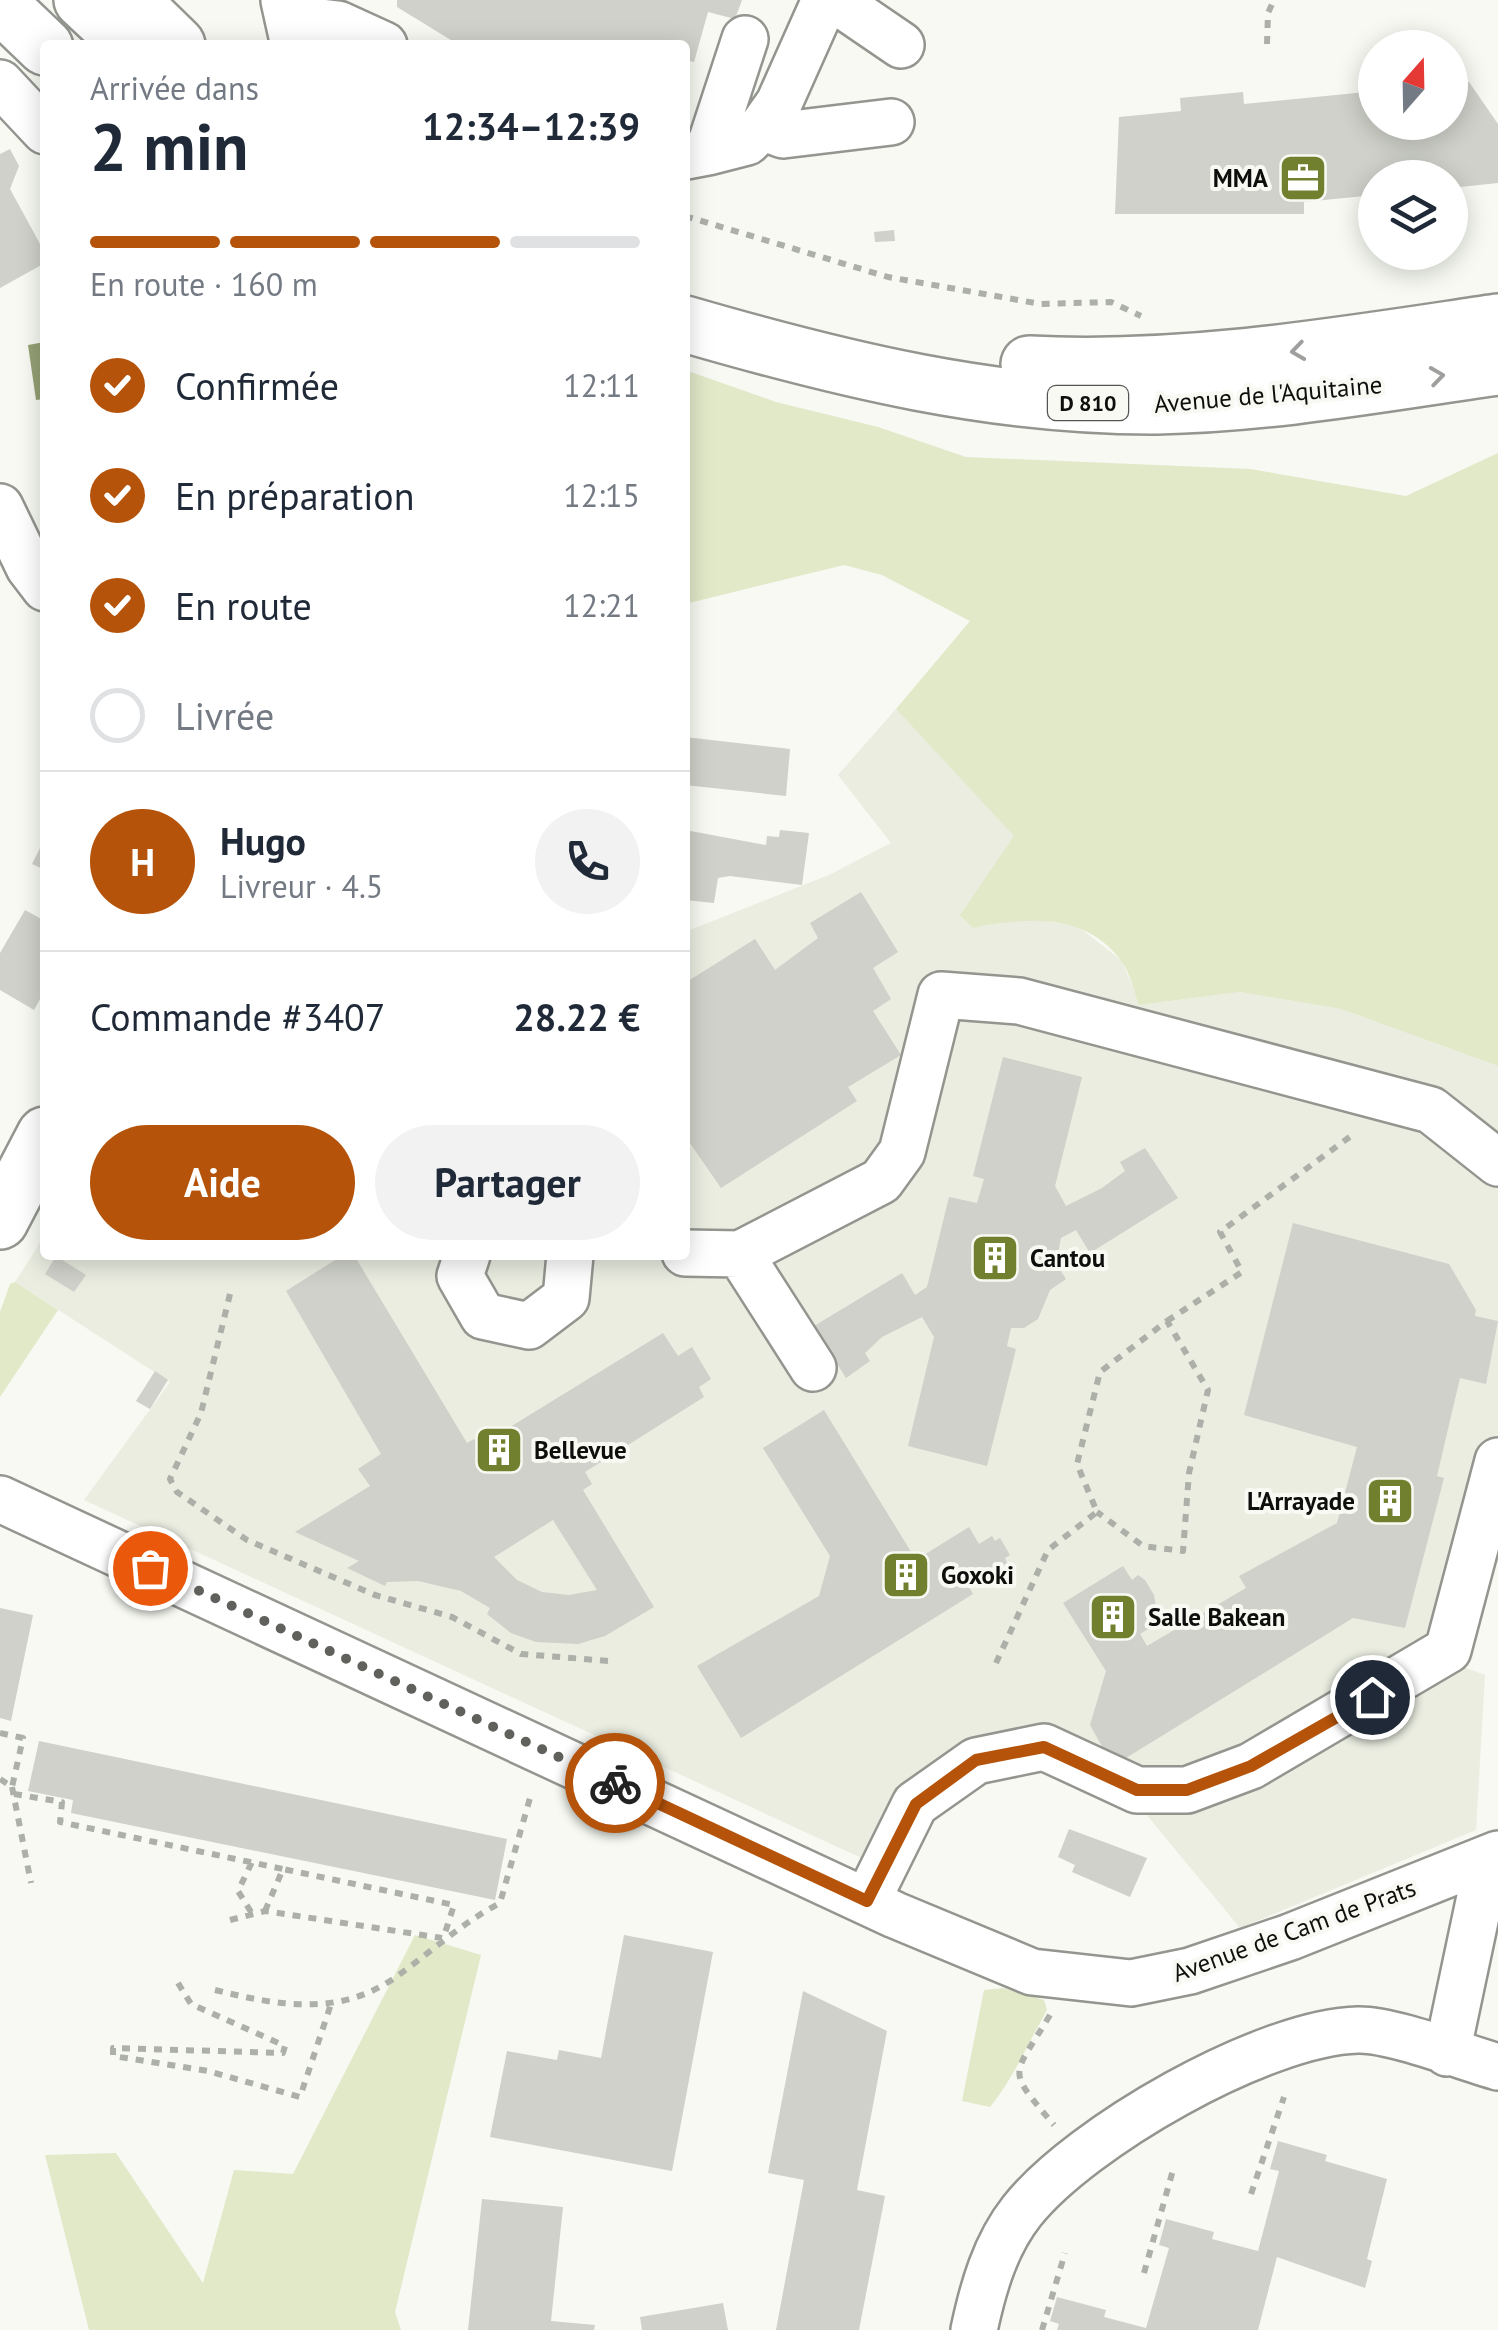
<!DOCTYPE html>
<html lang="fr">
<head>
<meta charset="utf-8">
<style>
	body { margin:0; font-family:"PT Sans",sans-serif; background:#f2f2f3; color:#1f2937; height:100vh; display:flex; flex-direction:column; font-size:38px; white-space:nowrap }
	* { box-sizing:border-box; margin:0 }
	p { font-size:32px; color:#747a83 }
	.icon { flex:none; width:55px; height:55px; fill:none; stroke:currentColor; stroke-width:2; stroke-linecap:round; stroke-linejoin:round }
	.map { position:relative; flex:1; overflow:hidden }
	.sheet { position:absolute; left:40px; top:40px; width:650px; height:1220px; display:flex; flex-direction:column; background:#fff; border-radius:10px; box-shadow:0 5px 25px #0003 }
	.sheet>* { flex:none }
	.needle { width:65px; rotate:20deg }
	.tools { position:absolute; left:1358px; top:30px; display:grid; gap:20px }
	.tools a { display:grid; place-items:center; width:110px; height:110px; border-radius:50%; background:#fff; box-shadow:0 5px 25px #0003; font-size:50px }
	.pin { position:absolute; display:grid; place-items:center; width:85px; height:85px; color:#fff; margin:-42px; border:5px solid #fff; border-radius:50%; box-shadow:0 2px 10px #0007 }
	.courier { position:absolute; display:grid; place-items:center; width:100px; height:100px; margin:-50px; border:8px solid #b45309; border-radius:50%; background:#fff; color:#222; box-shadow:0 2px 12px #0007 }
	.head em { font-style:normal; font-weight:700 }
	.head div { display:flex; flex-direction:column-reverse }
	.head { display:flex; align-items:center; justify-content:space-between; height:170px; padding:0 50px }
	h1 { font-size:65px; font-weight:700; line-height:75px }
	.bar { display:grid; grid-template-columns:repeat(4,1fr); gap:15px 10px; align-content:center; height:120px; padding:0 50px }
	.bar i { height:12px; border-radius:8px; background:#e0e1e3 }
	.bar .on { background:#b45309 }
	.bar p { grid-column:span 4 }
	.line { display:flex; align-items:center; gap:25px; padding:0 50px; border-top:2px solid #e0e1e3 }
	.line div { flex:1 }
	.round { display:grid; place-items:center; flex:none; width:105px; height:105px; border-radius:52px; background:#f2f2f3 }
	ol { padding:0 50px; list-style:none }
	li { display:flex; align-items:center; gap:30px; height:110px }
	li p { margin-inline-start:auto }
	li .icon { padding:10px; border-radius:50%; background:#b45309; color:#fff; stroke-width:4 }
	li:last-child { color:#747a83 }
	li i { width:55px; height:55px; border:5px solid #e0e1e3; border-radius:50% }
	.primary-button { display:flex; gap:20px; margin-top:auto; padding:20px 50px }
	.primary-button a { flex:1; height:115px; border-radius:60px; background:#b45309; color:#fff; font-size:40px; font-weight:700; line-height:115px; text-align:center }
	.primary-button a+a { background:#f2f2f3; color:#1f2937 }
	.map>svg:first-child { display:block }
</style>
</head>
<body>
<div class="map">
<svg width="1498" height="2330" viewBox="0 0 1498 2330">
	<rect width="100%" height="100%" fill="#f7f9f2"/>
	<path fill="#eaede0" d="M896 709 1015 836 961 914 973 928 1025 917 1079 927 1122 961 1140 1005 1240 992 1341 1009 1498 1066V1563L1491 1562 1461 1666 1485 1675 1476 1830 1240 1928 1146 1814 1061 1768 1012 1772 973 1787 925 1824 905 1878 84 1500 170 1382 15 1282 45 1235V1255H685V932L829 875 891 843 838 775Z"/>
	<path fill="#e1e9c9" d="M685 370 776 402 878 427 966 457 1250 469 1406 496 1498 453V1066L1341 1009 1240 992 1139 1005C1134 992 1130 973 1122 962 1087 912 1025 917 973 928L960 915 1014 836 896 709 970 621 882 575 844 565 685 604Z
		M15 1282 58 1310 0 1397V1312L10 1284Z
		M415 1935 481 1955 395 2312 401 2330H89L45 2155 116 2153 203 2283 234 2170 293 2174Z
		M1003 1988 1044 2000 1047 2010C1028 2043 1014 2078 990 2107L962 2101 984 1990Z"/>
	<path fill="#96a175" d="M45 342V399L36 400 28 345Z"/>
	<path fill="#cfd1ca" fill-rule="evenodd" d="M397 0H742L735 19 708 12 694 62 685 60V45H459L397 7Z
		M1469 82 1498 124V183L1450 188V178H1375V195L1304 202V214H1115L1119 117 1181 111 1180 98 1243 92 1244 104 1366 92V86H1375V122H1450V84Z
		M10 149 19 166 10 189 45 253V263L0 288V154Z
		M894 230 895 241 875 242 874 232Z
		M685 737 790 749 786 796 685 785Z
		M685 830 766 845 767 836 779 837 780 830 809 833 802 885 730 876 718 878 714 903 685 900Z
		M45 838V870L32 864Z
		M861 892 898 952 873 968 891 999 873 1011 901 1055 848 1087 857 1101 721 1188 685 1136V983L755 939 775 970 818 938 810 923Z
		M25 910 45 921V990L34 1010 0 990V953Z
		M1003 1057 1082 1077 1055 1186 1066 1206 1102 1188 1125 1171 1120 1162 1145 1148 1178 1198 1090 1253 1076 1230 1061 1238 1056 1263 1066 1279 1050 1290 1038 1319 1024 1328H1011L1007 1346 1016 1349 987 1466 908 1446 934 1337 922 1317 882 1337 865 1353 870 1361 846 1378 814 1326 902 1273 915 1295 927 1287 949 1197 977 1203 984 1179 973 1176Z
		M1293 1223 1449 1264 1476 1310 1475 1316 1498 1321 1486 1384 1460 1378 1437 1476 1444 1478 1405 1628 1353 1618 1113 1766 1090 1725 1106 1671 1063 1603 1123 1566 1132 1580 1138 1575 1145 1580 1154 1595 1156 1606 1151 1610 1158 1623 1140 1634 1147 1646 1246 1588 1239 1576 1337 1523 1357 1447 1244 1415Z
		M343 1255H354L467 1443 474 1439 479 1446 663 1333 678 1356 692 1347 711 1379 699 1387 704 1397 585 1472 592 1484 583 1490 654 1607 605 1636 578 1644 536 1642 511 1633 487 1614 490 1608 461 1591 418 1581 387 1582 385 1586 347 1568 359 1561 295 1532 370 1486 358 1469 381 1454 286 1291ZM553 1520 597 1590 569 1595 542 1592 517 1580 494 1557Z
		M56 1256 86 1275 74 1292 45 1274Z
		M155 1371 168 1380 150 1409 136 1401Z
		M824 1410 916 1560 969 1527 979 1544 992 1536 995 1541 1000 1538 1010 1555 1005 1558 1007 1563 969 1587 973 1594 741 1738 697 1666 819 1596 830 1556 763 1448Z
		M0 1608 33 1615 11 1721 0 1718Z
		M39 1741 507 1839 495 1900 71 1813 73 1800 28 1791Z
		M1069 1829 1147 1858 1130 1897 1072 1872 1075 1865 1058 1857Z
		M624 1935 713 1952 672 2171 490 2137 507 2051 557 2060 559 2050 601 2058Z
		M803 1991 887 2031 857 2190 885 2196 859 2330H776L804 2180 768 2173Z
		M1278 2141 1327 2155 1325 2161 1387 2179 1367 2259 1372 2261 1365 2288 1277 2257 1258 2330H1057L1059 2324 1050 2321 1057 2297 1106 2310 1104 2317 1146 2328 1169 2248 1159 2245 1166 2219 1214 2232 1212 2239 1258 2251 1279 2171 1270 2169Z
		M482 2199 563 2207 551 2321 595 2325 594 2330H468Z
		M723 2303 728 2330H642L640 2317Z"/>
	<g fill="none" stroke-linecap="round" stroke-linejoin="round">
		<g stroke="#93958f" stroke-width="50">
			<path id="minor" d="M835 0 901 45
				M292 19 338 24 384 45
				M0 83 45 131
				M762 127 779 103 825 0
				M708 152 747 142 762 127 783 135 891 122
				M687 156 708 152 745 39
				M0 507 29 567 45 588
				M685 1253 740 1254 881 1181 902 1152 941 995 1019 1001 1431 1110 1498 1163
				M740 1254 813 1368
				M467 1255 460 1276 483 1316 529 1326 566 1298 570 1255
				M0 1499 895 1915 1032 1972 1131 1983 1190 1971 1290 1937 1498 1854
				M867 1901 915 1804 976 1761 1044 1747 1137 1790H1187L1251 1766 1448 1650 1498 1461
				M1447 2053 1488 1859
				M974 2330C983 2288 995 2245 1022 2211 1081 2137 1264 2032 1358 2030 1391 2029 1463 2057 1498 2067"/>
		</g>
		<g stroke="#93958f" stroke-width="60">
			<path id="major" d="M82 0 130 45
				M131 0 177 45
				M289 0 299 45
				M0 4 45 47
				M685 324C840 369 994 407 1157 406 1271 404 1385 383 1498 367
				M1029 364C1187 372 1342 345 1498 322
				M0 1221 45 1135"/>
		</g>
		<path stroke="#adafa9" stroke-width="6" stroke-dasharray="8 8" stroke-linecap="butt" d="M1267 44 1268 13 1274 0
			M685 216 888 277 1041 304 1111 302 1141 316
			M230 1294 201 1413 170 1479 177 1492 247 1540 375 1595 452 1617 521 1654 609 1661
			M1167 1321 1242 1272 1220 1232 1351 1136 1353 1130
			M996 1663 1048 1550 1097 1512 1077 1464 1100 1372 1167 1321 1208 1390 1189 1473 1183 1551 1143 1546 1097 1512
			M0 1733 23 1738 12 1787 0 1779
			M12 1787 31 1883
			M14 1794 62 1802 60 1822 283 1869
			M265 1911 283 1869 454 1905 444 1936
			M251 1912 238 1891 252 1862
			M230 1920 265 1911 442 1938
			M178 1983 191 2004 285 2046 283 2053 113 2048V2056L208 2071 300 2097 331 2004
			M215 1990C276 2005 337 2017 393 1979 429 1954 460 1924 500 1903L530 1798
			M1050 2015C1012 2079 1005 2067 1054 2125
			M1251 2194 1284 2097
			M1144 2273 1173 2170
			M1042 2330 1065 2253"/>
		<use href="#minor" stroke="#fff" stroke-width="45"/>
		<use href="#major" stroke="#fff" stroke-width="55"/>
	</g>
	<defs><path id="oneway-chevron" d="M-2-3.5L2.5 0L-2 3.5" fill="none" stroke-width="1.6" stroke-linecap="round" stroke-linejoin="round" transform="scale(2.5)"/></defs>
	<g stroke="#9f9f9e">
		<use href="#oneway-chevron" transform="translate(1298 351) rotate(172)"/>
		<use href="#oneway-chevron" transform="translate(1437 376) rotate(-8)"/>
	</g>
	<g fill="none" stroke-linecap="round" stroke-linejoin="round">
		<path stroke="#60615d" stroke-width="10" stroke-dasharray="0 18" d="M150 1568 615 1783"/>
		<path stroke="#b45309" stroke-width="12" d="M615 1783 867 1901 916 1804 976 1760 1044 1747 1137 1790H1187L1251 1766 1372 1697"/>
	</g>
	<defs>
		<g id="office-square" transform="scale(2.5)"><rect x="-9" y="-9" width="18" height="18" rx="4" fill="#71802e" stroke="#f7f9f2"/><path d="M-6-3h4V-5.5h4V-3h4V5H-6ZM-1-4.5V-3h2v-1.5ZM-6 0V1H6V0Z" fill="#fff"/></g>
		<g id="building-square" transform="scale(2.5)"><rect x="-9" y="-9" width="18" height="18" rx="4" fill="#71802e" stroke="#f7f9f2"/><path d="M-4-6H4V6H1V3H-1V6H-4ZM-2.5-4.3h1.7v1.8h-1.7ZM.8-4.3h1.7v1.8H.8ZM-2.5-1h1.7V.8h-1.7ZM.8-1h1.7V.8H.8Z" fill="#fff"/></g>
	</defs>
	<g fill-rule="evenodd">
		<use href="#office-square" x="1303" y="178"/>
		<use href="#building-square" x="995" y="1258"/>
		<use href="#building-square" x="499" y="1450"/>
		<use href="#building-square" x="1390" y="1501"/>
		<use href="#building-square" x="906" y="1575"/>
		<use href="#building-square" x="1113" y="1617"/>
	</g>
	<g text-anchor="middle" stroke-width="8" stroke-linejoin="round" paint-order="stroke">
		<rect fill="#f7f9f2" stroke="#545552" stroke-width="2.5" x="1048" y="386" width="80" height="34" rx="8"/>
		<g font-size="22" font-weight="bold" fill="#0e0f0d">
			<text x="1088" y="411">D 810</text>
		</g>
		<g font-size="25" font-weight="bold" fill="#0e0f0d" stroke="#f7f9f2" text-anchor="start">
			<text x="1268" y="187" text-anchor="end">MMA</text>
			<text x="1030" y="1267">Cantou</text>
			<text x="534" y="1459">Bellevue</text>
			<text x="1355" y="1510" text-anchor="end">L'Arrayade</text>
			<text x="941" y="1584">Goxoki</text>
			<text x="1148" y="1626">Salle Bakean</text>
		</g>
		<g font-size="25" fill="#0e0f0d" stroke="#f7f9f2">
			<text transform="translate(1268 394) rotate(-5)" y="9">Avenue de l'Aquitaine</text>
			<text transform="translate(1294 1930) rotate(-20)" y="9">Avenue de Cam de Prats</text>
		</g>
	</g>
</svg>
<div class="tools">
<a><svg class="needle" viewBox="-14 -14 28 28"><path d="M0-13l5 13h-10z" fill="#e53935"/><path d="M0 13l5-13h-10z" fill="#747a83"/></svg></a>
<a><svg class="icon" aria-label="layers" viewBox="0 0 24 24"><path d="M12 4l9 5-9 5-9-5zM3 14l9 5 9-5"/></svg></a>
</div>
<div class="pin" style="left:150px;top:1568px;background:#ea580c"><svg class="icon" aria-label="bag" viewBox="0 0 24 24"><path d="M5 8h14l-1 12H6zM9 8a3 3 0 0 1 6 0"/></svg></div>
<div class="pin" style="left:1372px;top:1697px;background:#1f2937"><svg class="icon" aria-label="home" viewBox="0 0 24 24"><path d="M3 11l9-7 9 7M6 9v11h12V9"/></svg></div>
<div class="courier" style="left:615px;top:1783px"><svg class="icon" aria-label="bike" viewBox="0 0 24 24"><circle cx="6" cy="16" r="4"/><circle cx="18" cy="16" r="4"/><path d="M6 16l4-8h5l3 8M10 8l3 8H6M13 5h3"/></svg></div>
<section class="sheet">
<div class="head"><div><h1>2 min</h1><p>Arrivée dans</p></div><em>12:34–12:39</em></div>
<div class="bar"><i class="on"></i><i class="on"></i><i class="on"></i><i></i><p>En route · 160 m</p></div>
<ol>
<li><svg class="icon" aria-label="check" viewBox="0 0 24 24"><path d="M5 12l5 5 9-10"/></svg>Confirmée<p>12:11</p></li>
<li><svg class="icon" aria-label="check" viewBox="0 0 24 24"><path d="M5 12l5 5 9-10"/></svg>En préparation<p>12:15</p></li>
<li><svg class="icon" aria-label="check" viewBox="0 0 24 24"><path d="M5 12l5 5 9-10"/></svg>En route<p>12:21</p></li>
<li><i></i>Livrée</li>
</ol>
<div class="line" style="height:180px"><b class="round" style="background:#b45309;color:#fff">H</b><div><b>Hugo</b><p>Livreur · 4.5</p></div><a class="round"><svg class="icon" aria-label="phone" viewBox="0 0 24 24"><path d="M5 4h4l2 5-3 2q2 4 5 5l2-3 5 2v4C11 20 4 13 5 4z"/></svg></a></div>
<div class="line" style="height:130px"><div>Commande #3407</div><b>28.22 €</b></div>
<div class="primary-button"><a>Aide</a><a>Partager</a></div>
</section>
</div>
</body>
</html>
